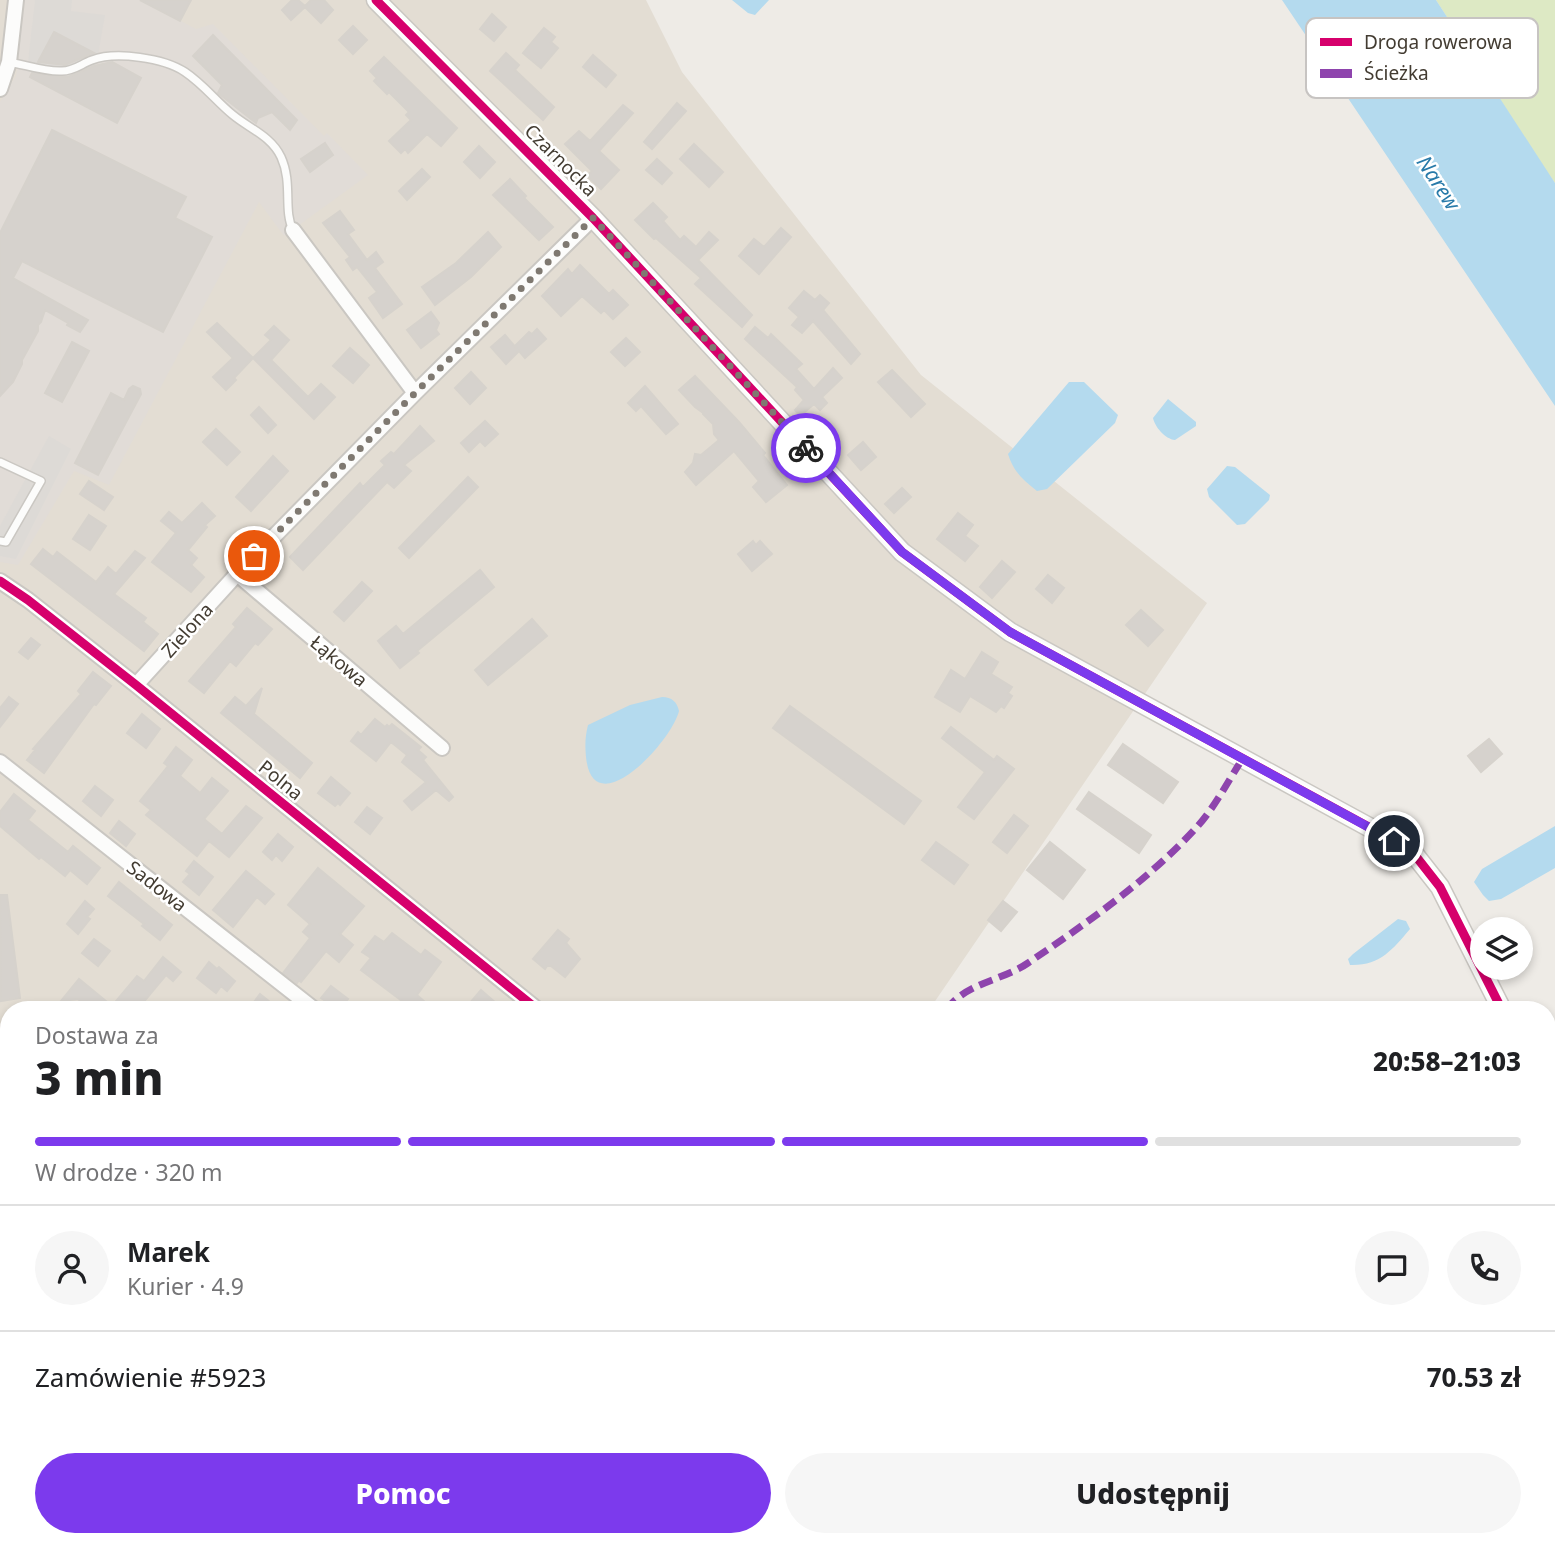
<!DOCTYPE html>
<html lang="pl">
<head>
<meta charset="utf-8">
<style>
	body { margin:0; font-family:"Noto Sans",sans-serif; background:#f6f6f6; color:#202124; height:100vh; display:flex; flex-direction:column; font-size:26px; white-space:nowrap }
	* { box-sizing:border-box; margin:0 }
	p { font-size:23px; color:#757577 }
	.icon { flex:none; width:38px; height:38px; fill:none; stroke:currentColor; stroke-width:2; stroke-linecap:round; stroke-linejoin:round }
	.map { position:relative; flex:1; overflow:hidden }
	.drawer { position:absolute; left:0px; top:1001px; width:1556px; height:546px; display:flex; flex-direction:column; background:#fff; border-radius:28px 28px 0 0; box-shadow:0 4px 10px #0003 }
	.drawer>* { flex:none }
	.tools { position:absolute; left:1470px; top:917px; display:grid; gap:14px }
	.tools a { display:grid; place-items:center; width:63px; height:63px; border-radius:50%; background:#fff; box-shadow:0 4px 10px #0003; font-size:35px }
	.pin { position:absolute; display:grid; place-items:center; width:60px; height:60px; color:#fff; margin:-30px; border:4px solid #fff; border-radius:50%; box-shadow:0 2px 7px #0007 }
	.courier { position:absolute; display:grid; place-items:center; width:70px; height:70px; margin:-35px; border:5px solid #7c3aed; border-radius:50%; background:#fff; color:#222; box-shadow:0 2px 9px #0007 }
	.headline em { font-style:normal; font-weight:800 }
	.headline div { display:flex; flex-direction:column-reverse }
	.headline { display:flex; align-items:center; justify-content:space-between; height:119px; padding:0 35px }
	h1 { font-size:46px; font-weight:800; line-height:52px }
	.bar { display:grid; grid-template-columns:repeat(4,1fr); gap:10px 7px; align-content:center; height:84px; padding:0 35px }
	.bar i { height:9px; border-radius:5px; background:#e0e0e0 }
	.bar .active { background:#7c3aed }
	.bar p { grid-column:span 4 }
	.line { display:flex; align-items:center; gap:18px; padding:0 35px; border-top:2px solid #e0e0e0 }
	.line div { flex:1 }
	.round { display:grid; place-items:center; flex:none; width:74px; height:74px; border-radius:37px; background:#f6f6f6 }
	.action { display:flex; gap:14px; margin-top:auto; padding:14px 35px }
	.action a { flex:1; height:80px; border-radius:42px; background:#7c3aed; color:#fff; font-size:28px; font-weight:800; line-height:80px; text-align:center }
	.action a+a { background:#f6f6f6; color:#202124 }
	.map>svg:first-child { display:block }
</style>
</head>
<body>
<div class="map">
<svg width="1555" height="1547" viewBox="0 0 1555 1547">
	<rect width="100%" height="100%" fill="#eeebe6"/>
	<path fill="#e3ddd3" d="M0 0H646L682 72 921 375 1207 603 929 1010H9V1282L0 1280Z
		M1555 1358V1547H1548L1528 1538H1547V1371Z"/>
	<path fill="#e1dcd7" d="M25 0H142L196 29 213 24 324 136 327 133 368 175 284 236 259 202 109 485 74 471 18 565 0 562V102L16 76Z"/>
	<path fill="#dde9c4" d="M1436 0H1555V183L1542 165Z"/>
	<path fill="#dddad6" d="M35 0H72L71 11 105 15 94 79 59 82 27 71Z
		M49 436 71 449 16 559 0 556V526Z"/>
	<path fill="#b4daee" d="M732 0H769L755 15 748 13Z
		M1282 0H1436L1555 183V406Z
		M1069 382H1084L1118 415 1115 423 1047 489 1037 491C1023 480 1013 471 1008 454Z
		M1168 399 1196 422V426L1175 440C1165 439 1155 427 1153 418Z
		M1227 466 1235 467 1270 495 1269 500 1245 524 1237 525 1209 497 1207 489Z
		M662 697C672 697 677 702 679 711 671 743 593 826 586 757 585 745 585 737 588 725L630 705Z
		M1555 826V868L1501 899 1489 901 1483 895 1474 882 1482 869Z
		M1398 919 1406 921 1410 929C1392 950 1380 966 1350 965L1348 959 1353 954Z"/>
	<path fill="#d6d2cd" stroke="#d6d2cc" stroke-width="2" d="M140 0H191L180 21Z
		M292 0H298L305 6 311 0H324L333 10 321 23 305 7 291 20 282 10Z
		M492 14 506 27 494 41 480 29Z
		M353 26 367 40 353 54 339 40Z
		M544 28 555 37 551 42 558 48 541 68 523 53Z
		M54 32 94 53 65 65 38 62Z
		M213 35 297 120 290 130 272 112 258 118 256 123 218 93 222 85 193 56Z
		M506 53 519 65 515 70 554 107 543 120 490 71Z
		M593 55 616 75 606 87 583 67Z
		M384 57 457 128 441 146 427 134 408 153 405 149 401 153 389 141 411 120 406 115 409 112 389 92 387 94 374 81 377 78 370 71Z
		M112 62 141 78 117 123 30 77 32 73 68 77 94 66Z
		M677 103 686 111 652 149 644 142Z
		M623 105 633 113 599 151 619 170 601 189 587 176 592 171 565 144 579 131 590 141Z
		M52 130 186 197 175 218 212 237 163 332 22 261 13 278 88 320 80 332 67 325 68 323 45 310 41 322 38 325V331L22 360V364L13 382 0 396V233Z
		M325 143 333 155 310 172 301 159Z
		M694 144 723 172 709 187 680 159Z
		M479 146 495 162 480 178 464 162Z
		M657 159 672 173 662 184 646 170Z
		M422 169 430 177 407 200 399 191Z
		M510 179 526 196 524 198 553 227 539 240 493 195Z
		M653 203 667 217 663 221 680 240 684 236 696 247 709 232 718 240 698 260 752 315 742 327 695 284 701 278 656 238 654 239 635 220Z
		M340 211 354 230 348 234 367 260 376 252 383 262 375 268 402 304 383 318 369 298 377 292 357 267 353 270 346 260 350 257 323 223Z
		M781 228 791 237 759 274 739 256 754 239 764 247Z
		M488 232 501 247 471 277 435 305 422 287 456 263Z
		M580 265 609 294 613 290 628 305 613 319 604 310 601 313 582 296 561 316 542 296 568 269 572 274Z
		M804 291 815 300 820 295 829 303 823 310 860 354 851 364 813 321 802 333 792 325 799 317 789 308Z
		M431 312 439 323 436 330 439 334 421 348 407 330Z
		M217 323 253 358 234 378 236 380 226 390 213 377 233 358 207 332Z
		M274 326 289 340 271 360 308 397 321 384 335 397 314 419 253 358 271 340 265 335Z
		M755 327 768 338 771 334 802 364 796 369 814 389 833 368 842 378 822 397 827 403 820 410 814 404 800 416 795 410 804 400 795 390 797 387 745 339Z
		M537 329 546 339 525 358 519 351 506 364 491 347 505 335 517 349 515 346 529 332 532 334Z
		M626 338 640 352 625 366 611 352Z
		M72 342 89 351 62 402 45 393Z
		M350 348 369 365 353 383 333 366Z
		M892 370 925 404 911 417 878 382Z
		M471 372 486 388 470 404 455 388Z
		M695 376 739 422 765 453 763 455 787 485 766 502 753 487 759 481 734 451 696 485 685 472 693 463 695 454 701 455 719 440 714 434 713 424 703 414 704 411 702 412 695 407 679 390Z
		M133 386 140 389 141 394 98 475 75 463 111 393 124 400 129 389Z
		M645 386 678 424 666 434 641 406 636 411 628 403Z
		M259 407 276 425 268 433 251 415Z
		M485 421 498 434 485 446 480 441 469 452 461 443Z
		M420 426 434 441 404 465 411 471 394 488 387 482 303 570 290 557 360 483 363 487 385 465 381 461 391 452 394 454Z
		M216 429 240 452 227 465 203 442Z
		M863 442 876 457 861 470 848 455Z
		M273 456 288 471 251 511 236 497Z
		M468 477 478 487 409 558 399 548Z
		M89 481 113 497 104 510 80 494Z
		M902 488 911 497 894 513 885 504Z
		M202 503 215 516 205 525 207 527 188 550 197 558 191 565 204 577 191 592 152 562 176 533 161 521 169 512 182 523Z
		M958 513 973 525 965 536 978 546 965 561 937 539Z
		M89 515 106 526 90 550 73 539Z
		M753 541 756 545 760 541 772 554 752 571 738 554Z
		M43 549 53 557 57 552 96 582 108 567 116 574 135 551 145 558 114 594 146 618 143 622 158 634 144 651 31 564Z
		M1002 561 1015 572 992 598 980 587Z
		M480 570 494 587 417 651 419 653 400 668 378 641 396 626 403 634Z
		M1048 575 1064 588 1052 603 1036 589Z
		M362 582 372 591 344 621 334 612Z
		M247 608 272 629 258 645 255 643 236 666 230 661 204 693 189 681 236 627 233 624Z
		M1141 610 1163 630 1148 646 1126 625Z
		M532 619 547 636 488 685 475 670Z
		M31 638 40 645 28 659 19 652Z
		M982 652 998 662 991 674 1012 687 1008 693 1012 696 1004 708 1001 706 996 712 970 696 960 712 935 697 951 670 965 679Z
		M93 672 111 686 96 705 94 704 44 773 27 760 35 750 33 749 81 694 78 691Z
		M262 688 254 714 312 763 300 778 221 713 235 697 246 706Z
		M9 697 18 704 0 727V708Z
		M790 706 921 801 904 824 773 728Z
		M142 714 160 729 146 748 127 733Z
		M375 719 385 727 387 725 389 727 392 724 421 747 418 750 426 757 423 760 453 797 449 801 436 790 412 810 404 801 426 782 402 762 407 755 391 742 376 761 351 741 358 732 361 735Z
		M951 727 994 760 997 756 1014 769 974 819 958 807 985 772 942 738Z
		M1489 739 1502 754 1481 772 1468 756Z
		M1123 744 1178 782 1163 803 1108 765Z
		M176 747 192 760 180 776 200 793 212 778 228 791 204 819 222 834 246 806 262 818 229 857 209 841 197 856 146 815 151 810 140 801 168 766 164 763Z
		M331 777 350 793 340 805 338 803 335 806 318 793Z
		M95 786 113 800 101 816 83 801Z
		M1089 792 1151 835 1139 853 1077 809Z
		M14 794 35 811 28 820 68 852 73 846 100 868 87 884 70 870 65 876 41 857 39 859 0 826V812Z
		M367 807 382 818 370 834 355 822Z
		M1014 815 1028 826 1007 853 993 842Z
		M119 821 135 834 126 846 110 833Z
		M278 834 293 847 282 861 276 855 272 860 263 852Z
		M936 842 968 865 954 884 922 860Z
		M1050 842 1085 870 1063 899 1027 870Z
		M194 861 213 877 199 895 183 882 190 874 186 871Z
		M318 868 364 906 340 934 353 945 339 962 326 951 301 982 299 980 297 983 283 973 310 938 303 932 310 924 288 905Z
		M246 871 274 894 265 904 257 897 233 927 213 910Z
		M119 882 172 925 160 940 142 926 144 924 108 896Z
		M0 895H7L20 998 1 1001Z
		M85 901 94 909 87 917 90 919 78 934 67 924Z
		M1003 901 1017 912 1001 931 988 920Z
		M558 930 569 939 566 943 580 959 565 977 551 966H547L545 969 533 959Z
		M392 933 421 955 425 950 441 962 417 995 425 1002 418 1010H414L361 970 371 958 362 952 375 936 384 942Z
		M94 939 110 951 98 966 82 953Z
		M163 957 181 972 173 981 166 975 137 1010H81L79 999 61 1001 79 979 112 1006 137 976 144 981Z
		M209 962 217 969 219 967 235 981 227 991 221 986 216 993 197 978Z
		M331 986 348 999 339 1010 321 998Z
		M481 990 496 1003 490 1010H464Z
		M260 994 280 1010H248Z"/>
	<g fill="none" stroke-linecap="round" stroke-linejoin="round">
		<g stroke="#cac7c2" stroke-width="10">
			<path id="service" d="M9 62C26 65 45 72 62 71 74 71 81 64 92 60 116 51 164 58 185 72 203 84 217 102 233 115 250 129 271 136 281 157 293 183 283 210 293 230
				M0 462 41 481 6 542 0 541"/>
		</g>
		<g stroke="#cac7c2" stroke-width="18">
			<path id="minor" d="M0 89 9 62 16 0
				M293 230 415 393
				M237 574 442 748
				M0 581 28 600 136 685 538 1010
				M136 685 237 574 415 393 593 218
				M0 762 315 1010
				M0 1192 9 1245
				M0 1329 9 1325
				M137 1538 146 1545"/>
		</g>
		<g stroke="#cac7c2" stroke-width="21">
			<path id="tertiary" d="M376 0 593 218 902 552 1010 632 1411 850 1440 887 1502 1010
				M1547 1149 1555 1175"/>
		</g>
		<use href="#service" stroke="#fcfcfb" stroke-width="7"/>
		<use href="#minor" stroke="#fcfcfb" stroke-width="14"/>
		<use href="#tertiary" stroke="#fcfcfb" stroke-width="18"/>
		<path stroke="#8e44ad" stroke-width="7" stroke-dasharray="14 7" stroke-linecap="butt" d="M946 1010C967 982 1002 981 1028 963 1087 923 1147 881 1195 829 1214 809 1228 781 1243 758
			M0 1536 9 1537
			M21 1538 46 1547
			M146 1547V1545L163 1547
			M731 1547 739 1538"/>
		<g stroke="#fff" stroke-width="13">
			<path id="cycleway" d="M376 0 593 218 902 552 1010 632 1411 850 1440 887 1502 1010
				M0 581 28 600 136 685 538 1010"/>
		</g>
		<use href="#cycleway" stroke="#d6006c" stroke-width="9"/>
	</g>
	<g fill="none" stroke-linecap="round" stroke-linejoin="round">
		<path stroke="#7f7971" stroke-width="7" stroke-dasharray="0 12.6" d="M254 556 415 393 593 218 806 448"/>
		<path stroke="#7c3aed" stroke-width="9" d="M806 448 902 552 1010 632 1394 841"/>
	</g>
	<g text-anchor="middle" stroke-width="5" stroke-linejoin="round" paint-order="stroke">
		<g font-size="19" fill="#433c32" stroke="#fff">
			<text transform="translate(561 160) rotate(45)" y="7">Czarnocka</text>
			<text transform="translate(187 630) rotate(-48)" y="7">Zielona</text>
			<text transform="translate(339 661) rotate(40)" y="7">Łąkowa</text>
			<text transform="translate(281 780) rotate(39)" y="7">Polna</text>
			<text transform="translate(157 886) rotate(38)" y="7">Sadowa</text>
		</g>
		<g font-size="21" font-style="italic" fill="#287aa9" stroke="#fff">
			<text transform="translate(1438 183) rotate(57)" y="7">Narew</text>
		</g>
	</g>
	<rect x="1306" y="18" width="232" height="80" rx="10" fill="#fff" stroke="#c7c4c2" stroke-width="2"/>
	<rect x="1320" y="38" width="32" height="8" fill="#d6006c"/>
	<rect x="1320" y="69" width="32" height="9" fill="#8e44ad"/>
	<g font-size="19" fill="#433c32">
		<text x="1364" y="49">Droga rowerowa</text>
		<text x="1364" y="80">Ścieżka</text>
	</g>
</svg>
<div class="tools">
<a><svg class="icon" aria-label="layers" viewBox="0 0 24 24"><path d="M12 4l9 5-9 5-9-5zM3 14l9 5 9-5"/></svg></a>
</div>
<div class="pin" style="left:254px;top:556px;background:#ea580c"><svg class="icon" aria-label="bag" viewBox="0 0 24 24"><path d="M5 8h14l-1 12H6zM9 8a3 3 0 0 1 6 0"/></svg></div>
<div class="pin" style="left:1394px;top:841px;background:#1f2937"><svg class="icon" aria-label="home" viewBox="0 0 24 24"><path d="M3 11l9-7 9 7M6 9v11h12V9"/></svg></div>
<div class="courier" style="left:806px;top:448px"><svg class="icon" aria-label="bike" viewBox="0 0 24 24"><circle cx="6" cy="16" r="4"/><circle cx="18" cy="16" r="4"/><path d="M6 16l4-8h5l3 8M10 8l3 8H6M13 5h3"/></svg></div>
<section class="drawer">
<div class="headline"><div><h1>3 min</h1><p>Dostawa za</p></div><em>20:58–21:03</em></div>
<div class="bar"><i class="active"></i><i class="active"></i><i class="active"></i><i></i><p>W drodze · 320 m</p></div>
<div class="line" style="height:126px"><a class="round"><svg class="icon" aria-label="person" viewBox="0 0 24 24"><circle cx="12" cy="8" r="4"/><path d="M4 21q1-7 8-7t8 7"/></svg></a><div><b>Marek</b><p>Kurier · 4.9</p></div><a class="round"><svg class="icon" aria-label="chat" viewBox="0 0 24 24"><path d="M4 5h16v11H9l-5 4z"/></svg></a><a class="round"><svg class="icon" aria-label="phone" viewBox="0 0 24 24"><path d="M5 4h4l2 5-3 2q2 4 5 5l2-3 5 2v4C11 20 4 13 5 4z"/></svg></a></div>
<div class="line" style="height:91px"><div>Zamówienie #5923</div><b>70.53 zł</b></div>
<div class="action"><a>Pomoc</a><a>Udostępnij</a></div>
</section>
</div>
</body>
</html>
